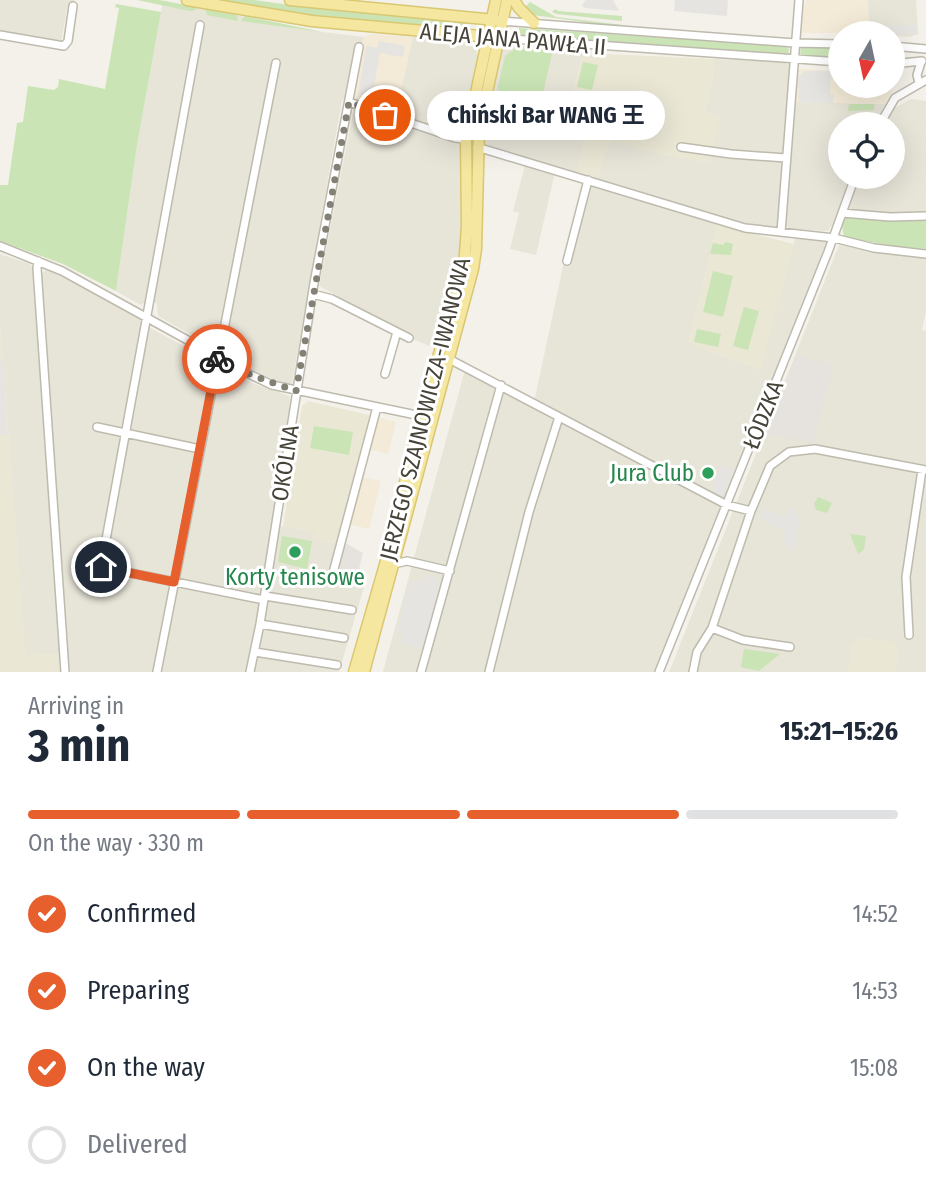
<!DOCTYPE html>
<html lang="en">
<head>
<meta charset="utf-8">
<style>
	body { margin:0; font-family:"Fira Sans Condensed","Noto Sans SC",sans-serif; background:#f2f2f3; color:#1f2937; height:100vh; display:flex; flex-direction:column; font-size:26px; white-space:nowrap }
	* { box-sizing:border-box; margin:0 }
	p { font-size:23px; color:#747a83 }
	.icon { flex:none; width:38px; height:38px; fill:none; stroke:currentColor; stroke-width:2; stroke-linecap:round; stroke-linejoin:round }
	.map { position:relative; height:672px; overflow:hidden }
	.panel { display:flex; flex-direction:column; background:#fff; flex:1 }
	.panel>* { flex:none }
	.needle { width:46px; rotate:189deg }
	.tools { position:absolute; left:828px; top:21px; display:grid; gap:14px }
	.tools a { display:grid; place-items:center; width:77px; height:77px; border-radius:50%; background:#fff; box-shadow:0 7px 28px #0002; font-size:35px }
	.pin { position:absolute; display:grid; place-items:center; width:60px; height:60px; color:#fff; margin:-30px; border:4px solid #fff; border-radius:50%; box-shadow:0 2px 7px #0007 }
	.courier { position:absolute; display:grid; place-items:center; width:70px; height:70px; margin:-35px; border:5px solid #e75f2d; border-radius:50%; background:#fff; color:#222; box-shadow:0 2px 9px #0007 }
	.bubble { position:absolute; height:49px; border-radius:24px; background:#fff; box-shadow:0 7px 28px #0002; font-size:23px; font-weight:700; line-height:49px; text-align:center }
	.summary em { font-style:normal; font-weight:700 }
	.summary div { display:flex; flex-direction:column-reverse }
	.summary { display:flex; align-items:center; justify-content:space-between; height:119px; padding:0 28px }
	h1 { font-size:46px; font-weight:700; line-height:52px }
	.bar { display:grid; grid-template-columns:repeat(4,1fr); gap:10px 7px; align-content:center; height:84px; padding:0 28px }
	.bar i { height:9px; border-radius:5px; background:#e0e1e3 }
	.bar .active { background:#e75f2d }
	.bar p { grid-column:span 4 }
	ol { padding:0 28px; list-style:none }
	li { display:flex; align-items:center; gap:21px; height:77px }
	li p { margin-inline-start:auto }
	li .icon { padding:7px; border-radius:50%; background:#e75f2d; color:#fff; stroke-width:4 }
	li:last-child { color:#747a83 }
	li i { width:38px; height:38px; border:4px solid #e0e1e3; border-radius:50% }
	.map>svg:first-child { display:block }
</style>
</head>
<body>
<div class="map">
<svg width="926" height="672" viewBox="0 0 926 672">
	<rect width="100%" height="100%" fill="#f3f1e9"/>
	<path fill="#e7e4d8" d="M0 0H75L67 8 61 43 0 32Z
		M868 0H916L918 34 910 37 893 36 892 33H869Z
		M163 1 322 32 364 37 347 97 342 100 292 383 286 384 259 374 228 356 224 351 226 339 217 337 215 346H211L158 316 157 303 146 301 141 305 116 291 137 145Z
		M413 37 468 42 476 50 478 56 462 132 454 134 395 115Z
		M507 44 583 53 564 128 586 134 576 174 488 146 481 142 501 47Z
		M714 59 784 62 790 65 779 225 775 228 743 225 597 180 604 154 613 140 664 155 687 157 721 117 705 113 712 84Z
		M911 99 926 101V214L848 212 860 177H892V124H885L893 109Z
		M794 102 885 104 875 124H840V177H850L834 222 828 231 789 229 786 225Z
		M354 107 457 141 462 147 461 263 436 349 411 338 400 329 319 286Z
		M526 162 555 172 536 255 510 249 519 213 513 211Z
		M590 183 718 222 689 342 717 355 760 369 796 235 827 241 828 247 727 499 719 504 722 507 674 631 654 672H383L465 370 533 407 564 262 568 263Z
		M839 245 888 254 926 257V312L922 330 926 331V672H895L898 648 853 644 848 672H669Z
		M0 254 30 264 33 269 43 273 46 269 77 284 144 322 152 329 212 361 214 365 222 367 252 383 289 396 290 403 271 525 314 531 339 544 331 578 364 587 339 672H61L58 654 25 656 0 324Z"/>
	<path fill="#f3ead7" d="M807 0H868L869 33H802L803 7Z
		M372 34 413 37 395 115 353 100 364 37Z
		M800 69 840 71V86H892L893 73H896L899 78 885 104 794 102 798 70Z
		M377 417 396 422 388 454 368 449Z
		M361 477 381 481 369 529 348 524Z"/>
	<path fill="#e6e3de" d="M797 353 807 359 834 365 813 443 766 434Z
		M342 541 363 553 355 585 331 578Z"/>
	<path fill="#ebe7d5" d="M583 53 714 59 712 84 705 112 721 117 709 163 664 155 613 141 604 154 597 180 576 174 586 134 564 128Z
		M717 225 794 244 761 369 717 355 689 343Z
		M0 324 25 655 59 654 60 672H0Z
		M308 401 373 416 339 544 313 538 314 531 283 527 302 406Z
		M860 637 894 642 898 648 895 672H848L853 644Z"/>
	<path fill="#cae4b6" d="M137 0H159L197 7 196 10 190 11Z
		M210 0H254L326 10 468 21 467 29 348 20Z
		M530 2 556 17 623 25 620 27 533 15 523 9Z
		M116 4 161 12 137 145 116 291 63 264 0 241V185H8L17 123 23 122 28 86 54 90 58 87 59 79 105 89 119 8 115 7Z
		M205 9 236 14 238 21 207 15Z
		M555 9 558 11 622 16V21L557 14 552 12Z
		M245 16 322 32 241 21Z
		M519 28 785 46 789 49 788 56 519 37Z
		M801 47 840 48V59L800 56Z
		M516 48 553 50 541 101 497 90 505 56Z
		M583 62 598 65 592 90 577 87Z
		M849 104H874V110L848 111Z
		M845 216 926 218V249L893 246 849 238 844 236 842 227Z
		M726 242 733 244 731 255 710 254 713 243 723 245Z
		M713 271 733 276 723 317 703 312Z
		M744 307 759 311 748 350 733 346Z
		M697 329 721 334 718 347 694 342Z
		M314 426 353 432 349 455 310 448Z
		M818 497 832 503 827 513 816 510 814 504Z
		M850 534 866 536 864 550 858 554Z
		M282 536 312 541 307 569 278 562Z
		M744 649 780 654 759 671 741 667Z"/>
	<path fill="#e5e4e1" d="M586 0H613L619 11 584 8 582 5Z
		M675 0H728L727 16 674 11Z
		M917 25 918 34 915 35 870 33V26Z
		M379 41 405 46 403 57 380 53 372 97 358 94 366 46 377 48Z
		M803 71H831L830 94 834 95 833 103 799 102 798 75H802Z
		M3 360 7 434 0 435V361Z
		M721 465 734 469 723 496 719 498 713 495 716 473H720Z
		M788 508 798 510 797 514 801 515 794 549 786 547 784 544V529L758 519 762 509 785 518Z
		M426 575 439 579 437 585 441 586 425 650 400 643 402 632 397 631 410 581 424 582Z"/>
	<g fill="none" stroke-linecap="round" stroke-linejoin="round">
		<g stroke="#bebaad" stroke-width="10">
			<path id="minor" d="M501 21 795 43 840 44
				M200 25 101 567 264 600
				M0 35 64 46 68 41 73 6
				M498 38 840 62
				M892 46 926 49
				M892 64 922 61
				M919 83 917 75 921 62
				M349 102 455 138 466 139
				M880 124 895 98 926 80
				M477 147 745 228 834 238 874 248 926 254
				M681 147 731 154 786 158
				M842 213 890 217 926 216
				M781 232 799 0
				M0 246 62 271 251 375 272 385 421 416
				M38 261 37 268 65 672
				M567 261 588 180
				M313 294 332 299 409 338
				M449 359 727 505 751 511
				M385 374 397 332
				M97 427 200 449
				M394 564 407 561 450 571
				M334 569 377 407
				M265 596 352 610
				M260 624 344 638
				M712 628 743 640 790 647
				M909 635 906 577 922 470
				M255 652 337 665
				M157 672 276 63
				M250 672 260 624 314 283 359 47
				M421 672 501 385
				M489 672 529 512 559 417
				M659 672 828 252 855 177
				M693 672 697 652 712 628 751 511 770 466 789 452 815 449 926 470"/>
		</g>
		<g stroke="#d9c771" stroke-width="13">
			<path id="major" d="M187 0 312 21 491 37
				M290 0 495 20
				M514 0 519 8 534 23
				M354 672 386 561 421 416 464 268 467 226 466 139 496 0
				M364 672 473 269 476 249 479 129 507 0"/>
		</g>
		<use href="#minor" stroke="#fff" stroke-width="7"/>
		<use href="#major" stroke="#f5e7a0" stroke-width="10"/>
	</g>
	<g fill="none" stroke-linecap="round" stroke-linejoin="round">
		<path stroke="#838076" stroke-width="7" stroke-dasharray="0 12.6" d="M217 359 218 357 251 375 296 391 349 102 385 115"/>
		<path stroke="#e75f2d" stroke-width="9" d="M101 567 174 582 217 359"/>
	</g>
	<g fill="#2e9e5b" stroke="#fff" stroke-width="2.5">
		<circle cx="708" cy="473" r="7"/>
		<circle cx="295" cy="552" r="7"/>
	</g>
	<g text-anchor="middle" stroke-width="6" stroke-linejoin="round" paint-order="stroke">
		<g font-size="23" fill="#464338" stroke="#fff">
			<text transform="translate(513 39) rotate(5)" y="8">ALEJA JANA PAWŁA II</text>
			<text transform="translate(425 409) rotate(-76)" y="8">JERZEGO SZAJNOWICZA-IWANOWA</text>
			<text transform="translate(763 415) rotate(-68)" y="8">ŁÓDZKA</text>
			<text transform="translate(285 463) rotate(-81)" y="8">OKÓLNA</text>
		</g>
		<g font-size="23" fill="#27864d" stroke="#fff" text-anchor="end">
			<text x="694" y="481">Jura Club</text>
			<text x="295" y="585" text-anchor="middle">Korty tenisowe</text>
		</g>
	</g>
</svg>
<div class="tools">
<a><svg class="needle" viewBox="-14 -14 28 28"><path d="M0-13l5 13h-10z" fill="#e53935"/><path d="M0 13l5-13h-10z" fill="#747a83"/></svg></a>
<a><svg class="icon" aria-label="locate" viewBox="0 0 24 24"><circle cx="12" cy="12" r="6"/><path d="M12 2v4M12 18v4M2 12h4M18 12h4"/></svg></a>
</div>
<div class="pin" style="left:385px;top:115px;background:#ea580c"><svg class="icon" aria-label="bag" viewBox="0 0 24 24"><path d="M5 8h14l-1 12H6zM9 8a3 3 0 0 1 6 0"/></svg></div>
<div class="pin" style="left:101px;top:567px;background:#1f2937"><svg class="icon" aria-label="home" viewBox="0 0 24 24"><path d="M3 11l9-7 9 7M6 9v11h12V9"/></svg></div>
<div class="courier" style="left:217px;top:359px"><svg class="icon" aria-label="bike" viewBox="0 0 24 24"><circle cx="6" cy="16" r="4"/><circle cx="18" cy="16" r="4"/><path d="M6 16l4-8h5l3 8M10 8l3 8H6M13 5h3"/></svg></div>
<div class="bubble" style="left:427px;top:91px;width:238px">Chiński Bar WANG 王</div>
</div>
<section class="panel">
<div class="summary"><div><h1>3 min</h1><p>Arriving in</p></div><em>15:21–15:26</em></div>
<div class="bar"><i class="active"></i><i class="active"></i><i class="active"></i><i></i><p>On the way · 330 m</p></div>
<ol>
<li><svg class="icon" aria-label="check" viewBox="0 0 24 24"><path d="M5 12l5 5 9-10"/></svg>Confirmed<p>14:52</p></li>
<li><svg class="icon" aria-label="check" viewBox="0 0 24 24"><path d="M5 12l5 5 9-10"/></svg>Preparing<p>14:53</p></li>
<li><svg class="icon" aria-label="check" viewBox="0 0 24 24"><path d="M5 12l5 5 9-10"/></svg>On the way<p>15:08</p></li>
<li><i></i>Delivered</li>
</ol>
</section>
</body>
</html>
